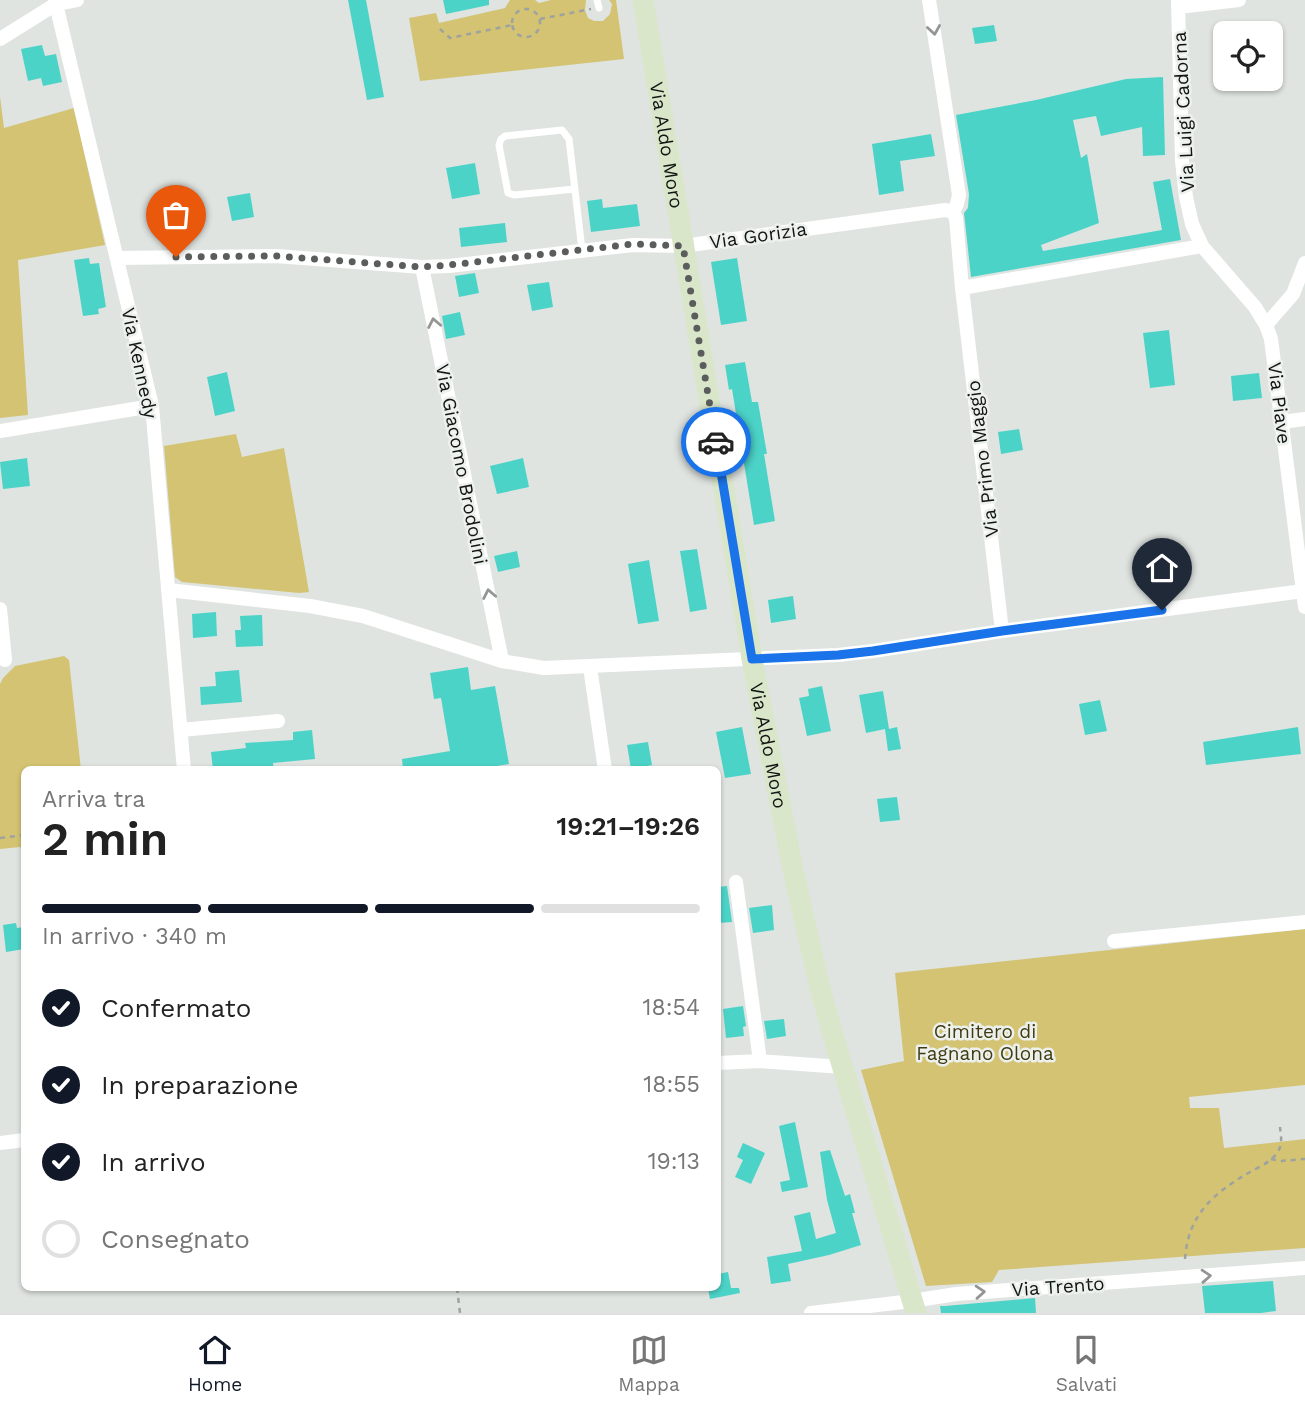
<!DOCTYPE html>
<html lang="it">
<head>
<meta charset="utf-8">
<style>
	body { margin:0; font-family:"Work Sans",sans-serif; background:#f6f6f6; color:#222; height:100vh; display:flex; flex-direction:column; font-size:26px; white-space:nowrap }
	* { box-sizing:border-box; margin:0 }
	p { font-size:23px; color:#767676 }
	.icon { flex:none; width:38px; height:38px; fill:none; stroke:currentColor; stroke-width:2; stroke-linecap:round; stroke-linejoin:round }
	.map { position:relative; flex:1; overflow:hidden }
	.drawer { position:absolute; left:21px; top:766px; width:700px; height:525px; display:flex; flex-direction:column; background:#fff; border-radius:10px; box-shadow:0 2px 5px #0004 }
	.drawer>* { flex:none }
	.controls { position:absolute; left:1213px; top:21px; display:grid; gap:14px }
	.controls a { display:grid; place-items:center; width:70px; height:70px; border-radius:10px; background:#fff; box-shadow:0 2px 5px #0004; font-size:35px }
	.pin { position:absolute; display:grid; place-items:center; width:60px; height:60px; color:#fff; margin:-72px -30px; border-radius:50% 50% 50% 0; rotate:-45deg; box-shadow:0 0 7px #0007 }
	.pin .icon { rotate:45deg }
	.courier { position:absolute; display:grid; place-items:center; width:70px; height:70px; margin:-35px; border:5px solid #1a73e8; border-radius:50%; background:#fff; color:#222; box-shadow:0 2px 9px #0007 }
	.summary em { font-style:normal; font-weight:600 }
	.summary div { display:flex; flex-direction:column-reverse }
	.summary { display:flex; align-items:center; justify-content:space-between; height:119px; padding:0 21px }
	h1 { font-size:46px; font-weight:600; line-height:52px }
	.bar { display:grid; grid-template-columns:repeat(4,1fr); gap:10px 7px; align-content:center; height:84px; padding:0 21px }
	.bar i { height:9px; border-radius:5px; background:#e0e0e0 }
	.bar .active { background:#111827 }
	.bar p { grid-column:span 4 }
	ol { padding:0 21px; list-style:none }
	li { display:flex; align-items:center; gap:21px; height:77px }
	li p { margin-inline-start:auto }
	li .icon { padding:7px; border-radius:50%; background:#111827; color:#fff; stroke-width:4 }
	li:last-child { color:#767676 }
	li i { width:38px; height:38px; border:4px solid #e0e0e0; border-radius:50% }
	.dock { display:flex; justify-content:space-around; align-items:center; height:98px; border-top:2px solid #e0e0e0; background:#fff; font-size:19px; color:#767676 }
	.dock a { display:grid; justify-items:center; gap:4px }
	.dock .active { color:#111827 }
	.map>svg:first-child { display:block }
</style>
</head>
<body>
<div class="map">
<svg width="1305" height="1313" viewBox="0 0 1305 1313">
	<rect width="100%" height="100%" fill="#dfe4e1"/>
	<path fill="#d3c372" d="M510 0H535L539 3 551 0H586L585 10 588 18 594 21H603L610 14 612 4 609 0H616L624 59 420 81 409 18 436 13 439 23 505 8Z
		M0 97 4 128 74 108 105 245 18 260 28 415 0 418Z
		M236 434 242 457 284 448 309 592 299 593 182 582 175 577 164 446Z
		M64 656 69 660 81 770H24V853L20 847 0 849V684L3 678 15 666Z
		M1305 929V1085L1189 1097 1190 1108H1219L1224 1148 1305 1139V1248L999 1270 992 1282 926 1286 861 1070 904 1061 895 973Z"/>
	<path fill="#4cd3c8" d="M348 0H366L384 97 367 100Z
		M443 0H489V5L446 14Z
		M994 25 997 41 975 44 972 28Z
		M42 45 45 56 56 54 62 82 43 86 41 78 28 81 21 49Z
		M1163 77 1165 155 1143 156 1142 127 1101 136 1096 116 1073 120 1081 158 1087 154 1099 223 1041 245 1043 251 1162 230 1153 182 1170 179 1181 240 971 277 964 213 968 208 969 194 956 115 1036 100 1126 79Z
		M931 134 935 156 900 161 904 191 879 195 872 144Z
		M475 163 480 194 452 199 446 168Z
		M250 193 254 217 232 221 227 197Z
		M602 199 603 208 637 204 640 226 591 232 587 201Z
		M182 216 186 234 165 239 162 220Z
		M505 223 507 242 461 247 459 228Z
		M89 258 90 264 99 263 106 307 98 309 99 314 83 316 74 260Z
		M737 258 747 321 721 325 711 262Z
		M475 273 479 293 459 297 455 276Z
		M549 282 553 307 532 311 527 285Z
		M460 312 465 335 446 339 442 316Z
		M1169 330 1175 385 1150 388 1143 333Z
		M745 362 752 402H758L767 454H764L775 521 754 525 732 389 729 390 725 365Z
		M227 372 235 411 215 416 207 377Z
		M1259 373 1262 398 1233 401 1231 376Z
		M1019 429 1023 450 1001 454 998 432Z
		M27 458 30 486 3 489 0 462Z
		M523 458 529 487 497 494 490 466Z
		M697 549 707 609 690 612 680 551Z
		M517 551 520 567 498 572 494 556Z
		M649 560 659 621 638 624 628 564Z
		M793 596 796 619 771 623 768 600Z
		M216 612 217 636 193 638 192 614Z
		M262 615 263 646 236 647 235 630H241L240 616Z
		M468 667 471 690 495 686 509 764 473 770H403L402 759 450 751 441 698 434 699 430 673Z
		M239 670 242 702 201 705 200 687 216 686 215 672Z
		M822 686 831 731 807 736 799 698 809 696 808 689Z
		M883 691 889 729 897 727 901 749 888 751 885 729 866 733 859 695Z
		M1100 700 1107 731 1085 735 1079 704Z
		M742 727 751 774 725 778 716 732Z
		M1298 727 1301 754 1206 765 1203 742Z
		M312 730 315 759 273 763 274 770H213L211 752 246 748 245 743 293 740V732Z
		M648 742 652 765 631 769 627 745Z
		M897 797 900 820 880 822 877 799Z
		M727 886 732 922 718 923V887Z
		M772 905 774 930 753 933 749 908Z
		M16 923 17 928 24 927V949L6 952 3 925Z
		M743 1006 746 1026 743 1027 744 1036 726 1038 723 1009Z
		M784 1019 786 1036 767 1039 764 1021Z
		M795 1122 808 1187 782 1192 780 1182 790 1180 779 1126Z
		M743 1143 765 1153 751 1184 735 1177 743 1160 737 1157Z
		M830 1150 845 1196 850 1194 855 1213H852L861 1245 829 1255 788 1264 791 1281 771 1284 767 1257 802 1251 794 1216 810 1212 816 1239 836 1233 827 1200 820 1152Z
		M728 1272 731 1288H739L740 1293 710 1299 708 1288H718V1274Z
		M1273 1281 1276 1311 1261 1313H1205L1202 1286Z
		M1035 1298 1036 1313H941L940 1306H945Z"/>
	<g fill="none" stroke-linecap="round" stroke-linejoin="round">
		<path stroke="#9ea2a0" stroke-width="2.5" stroke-dasharray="5 5" stroke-linecap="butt" d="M512 23a14 14 0 1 1 28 0a14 14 0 1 1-28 0Z
			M540 19 591 9
			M440 29 450 38 512 25
			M0 838 24 835
			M1271 1159 1281 1161 1305 1159
			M1185 1259C1188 1214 1214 1193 1250 1172 1259 1167 1271 1162 1277 1153 1283 1145 1281 1137 1280 1127
			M457 1288 460 1313"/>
		<path stroke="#fff" stroke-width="7" d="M597 0 599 8
			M575 189 514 195 508 193 499 145 501 139 505 136 562 130 569 139 582 250"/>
		<path stroke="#fff" stroke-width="14" d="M55 0 152 406 184 770
			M929 0 959 195 957 204 953 212
			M1178 0 1182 161 1186 197 1192 224 1202 246 1255 307 1266 325 1271 339 1305 607
			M1178 7 1239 0
			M0 39 56 4 77 0
			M117 258 276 256 422 267 449 266 633 245 683 246 945 210 953 212 956 218 962 288 1202 246
			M422 267 502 661
			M962 288 1002 631
			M1266 325 1293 294 1305 263
			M1282 422 1305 419
			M0 431 152 406
			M168 590 310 606 363 616 502 661 544 668 838 655 873 651 1002 631 1303 591
			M0 609 5 660
			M590 667 605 770
			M181 730 278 721
			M736 882 760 1061
			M1114 941 1305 922
			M718 1063 760 1061 842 1067
			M0 1143 24 1140
			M811 1313 912 1301 956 1294 1305 1268"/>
		<path stroke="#dae6ca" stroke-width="21" id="s1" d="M643 0 752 659 793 870 819 984 833 1035 916 1313"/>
	</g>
	<defs><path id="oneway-chevron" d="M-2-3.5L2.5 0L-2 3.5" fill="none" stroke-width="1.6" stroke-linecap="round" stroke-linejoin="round" transform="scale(1.75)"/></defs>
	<g stroke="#949595">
		<use href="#oneway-chevron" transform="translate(934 30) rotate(81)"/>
		<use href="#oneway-chevron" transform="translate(434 323) rotate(-101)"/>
		<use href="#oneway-chevron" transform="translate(489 594) rotate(-101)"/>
		<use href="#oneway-chevron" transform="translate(1206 1276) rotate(-4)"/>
		<use href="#oneway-chevron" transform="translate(980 1292) rotate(-4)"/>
	</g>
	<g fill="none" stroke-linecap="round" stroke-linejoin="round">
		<path stroke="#5a5d5b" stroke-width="7" stroke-dasharray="0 12.6" d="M176 257 276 256 422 267 449 265 633 244 683 246 716 442"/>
		<path stroke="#1a73e8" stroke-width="9" d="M716 442 752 659 838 655 873 651 1002 631 1162 610"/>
	</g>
	<g text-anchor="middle" stroke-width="5" stroke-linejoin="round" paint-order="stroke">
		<g font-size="19" fill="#121413" stroke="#ecf1ee">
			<text transform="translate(1183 112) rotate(-93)" y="7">Via Luigi Cadorna</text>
			<text dy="7" stroke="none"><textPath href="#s1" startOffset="147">Via Aldo Moro</textPath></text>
			<text transform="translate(758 235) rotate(-8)" y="7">Via Gorizia</text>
			<text transform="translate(140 363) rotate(78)" y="7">Via Kennedy</text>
			<text transform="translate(1280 403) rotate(83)" y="7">Via Piave</text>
			<text transform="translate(982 459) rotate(-97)" y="7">Via Primo Maggio</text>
			<text transform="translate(462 464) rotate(79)" y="7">Via Giacomo Brodolini</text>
			<text dy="7" stroke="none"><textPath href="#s1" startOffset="756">Via Aldo Moro</textPath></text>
			<text transform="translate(1058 1286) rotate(-4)" y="7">Via Trento</text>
		</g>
		<g font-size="19" fill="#423b12" stroke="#ecf1ee">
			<text x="985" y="1038">Cimitero di<tspan x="985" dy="22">Fagnano Olona</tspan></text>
		</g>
	</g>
</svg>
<div class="controls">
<a><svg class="icon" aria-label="locate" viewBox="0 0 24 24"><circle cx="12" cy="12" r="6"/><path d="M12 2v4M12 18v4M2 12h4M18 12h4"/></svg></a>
</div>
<div class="pin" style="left:176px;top:257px;background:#ea580c"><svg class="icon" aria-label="bag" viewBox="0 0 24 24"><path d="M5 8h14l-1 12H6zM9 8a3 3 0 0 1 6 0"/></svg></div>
<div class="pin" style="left:1162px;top:610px;background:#1f2937"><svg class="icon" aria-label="home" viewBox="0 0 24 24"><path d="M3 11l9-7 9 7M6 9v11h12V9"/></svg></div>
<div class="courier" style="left:716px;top:442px"><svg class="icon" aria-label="car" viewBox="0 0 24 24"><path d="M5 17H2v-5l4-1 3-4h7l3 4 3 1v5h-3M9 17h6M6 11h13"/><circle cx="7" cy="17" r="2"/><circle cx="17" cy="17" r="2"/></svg></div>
<section class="drawer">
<div class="summary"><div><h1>2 min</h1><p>Arriva tra</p></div><em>19:21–19:26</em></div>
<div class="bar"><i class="active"></i><i class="active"></i><i class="active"></i><i></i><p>In arrivo · 340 m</p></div>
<ol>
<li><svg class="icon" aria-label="check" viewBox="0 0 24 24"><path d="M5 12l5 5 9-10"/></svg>Confermato<p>18:54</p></li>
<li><svg class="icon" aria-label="check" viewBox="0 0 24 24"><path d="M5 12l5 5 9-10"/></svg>In preparazione<p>18:55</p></li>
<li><svg class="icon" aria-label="check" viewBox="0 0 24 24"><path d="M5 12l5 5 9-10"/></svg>In arrivo<p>19:13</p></li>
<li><i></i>Consegnato</li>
</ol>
</section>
</div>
<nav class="dock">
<a class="active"><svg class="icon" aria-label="home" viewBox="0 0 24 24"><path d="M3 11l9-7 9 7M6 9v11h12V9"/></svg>Home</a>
<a><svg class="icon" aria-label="map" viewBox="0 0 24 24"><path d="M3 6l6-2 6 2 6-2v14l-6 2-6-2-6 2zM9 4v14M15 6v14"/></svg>Mappa</a>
<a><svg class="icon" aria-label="saved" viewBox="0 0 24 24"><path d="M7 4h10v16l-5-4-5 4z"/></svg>Salvati</a>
</nav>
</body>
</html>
